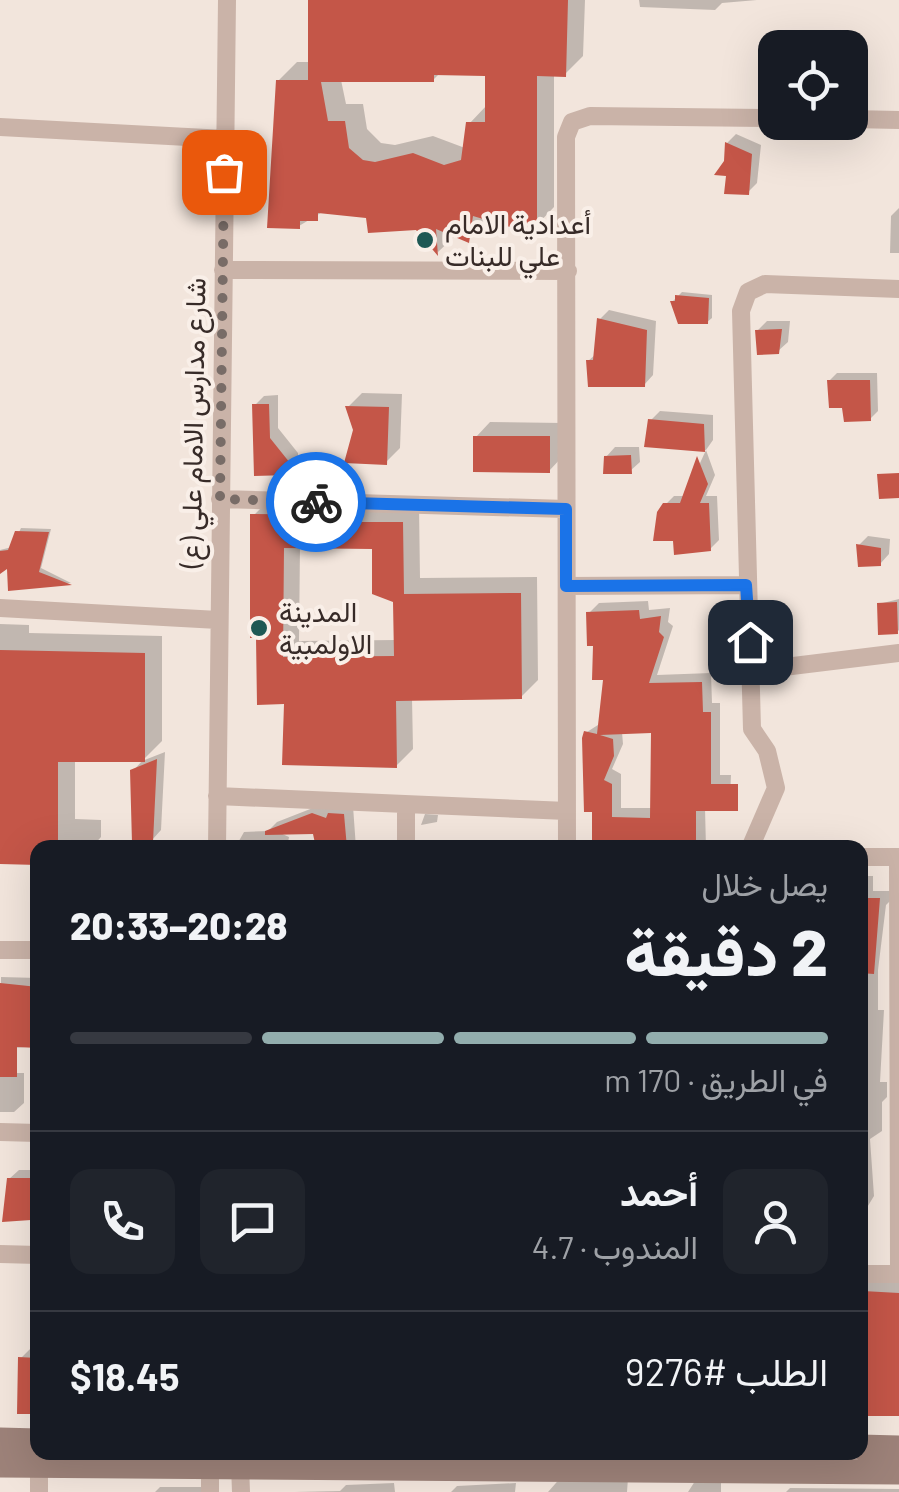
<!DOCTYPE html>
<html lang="ar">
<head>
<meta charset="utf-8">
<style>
	body { margin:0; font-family:Barlow,Vazirmatn,sans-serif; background:#20242c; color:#f1f3f6; direction:rtl; height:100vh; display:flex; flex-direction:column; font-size:38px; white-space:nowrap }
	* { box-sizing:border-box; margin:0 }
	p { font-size:32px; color:#9ea1a6 }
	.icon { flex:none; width:55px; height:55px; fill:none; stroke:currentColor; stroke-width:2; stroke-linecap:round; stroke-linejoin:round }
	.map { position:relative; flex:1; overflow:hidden; direction:ltr }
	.drawer { position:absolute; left:30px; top:840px; width:838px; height:620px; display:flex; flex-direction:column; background:#171b24; border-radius:20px; box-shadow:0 10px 40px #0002; direction:rtl }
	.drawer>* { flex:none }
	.tools { position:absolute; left:758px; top:30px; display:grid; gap:20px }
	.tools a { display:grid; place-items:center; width:110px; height:110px; border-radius:20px; background:#171b24; box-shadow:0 10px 40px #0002; font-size:50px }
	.pin { position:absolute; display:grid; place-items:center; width:85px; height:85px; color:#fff; margin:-42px; border-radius:20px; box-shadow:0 5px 15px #0006 }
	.courier { position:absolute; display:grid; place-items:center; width:100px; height:100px; margin:-50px; border:8px solid #1a73e8; border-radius:50%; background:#fff; color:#222; box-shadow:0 2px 12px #0007 }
	.headline em { font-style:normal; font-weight:800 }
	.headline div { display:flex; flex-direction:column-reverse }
	.headline { display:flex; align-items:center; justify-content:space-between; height:170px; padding:0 40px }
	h1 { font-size:65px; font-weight:800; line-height:75px }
	.bar { display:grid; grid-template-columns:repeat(4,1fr); gap:15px 10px; align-content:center; height:120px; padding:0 40px }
	.bar i { height:12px; border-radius:8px; background:#363941 }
	.bar .on { background:#92adad }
	.bar p { grid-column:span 4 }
	.line { display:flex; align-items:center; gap:25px; padding:0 40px; border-top:2px solid #363941 }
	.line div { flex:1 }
	.round { display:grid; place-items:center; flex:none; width:105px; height:105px; border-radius:20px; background:#20242c }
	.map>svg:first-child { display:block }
</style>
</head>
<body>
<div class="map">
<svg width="899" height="1492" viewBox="0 0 899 1492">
	<rect width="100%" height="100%" fill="#f2e5dc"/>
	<path fill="#0003" fill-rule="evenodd" d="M310 0H585L583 56 565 74H554V207L536 226 487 218 468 240 456 235 438 252 417 227 368 215 324 211 299 226 278 81 297 62H311ZM440 73H487V105L469 124 465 148 433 136 395 145 381 143 367 129 363 104H346L341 80H433Z
		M639 0H757L722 3 715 10 640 7Z
		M736 134 761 145 757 183 748 192 727 162V143Z
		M899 208V253H890L891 216Z
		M682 292 712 295V318L707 322 673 301Z
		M609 310 656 321 653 375 644 385 588 361 596 354 600 319Z
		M767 321H790L788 342 778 351 758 330Z
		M837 373H877L878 411 870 419 844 405 829 381Z
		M362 393 402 394 400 448 386 462 356 430 348 407Z
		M278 395V428L298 453V464L289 473 257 474 255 405 264 396Z
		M660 411 713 415V440L706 450 647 445 651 420Z
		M490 422 563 423V456L549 471 476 437Z
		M615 447H639L640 462 630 471 606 457Z
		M706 450 715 475 706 496H717L719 540 710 549 665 505 674 496H685Z
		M270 499 419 506 420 578 537 577 538 680 521 697 412 698 413 749 396 766 286 702 253 516ZM300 546 374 547 396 600V640L299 641Z
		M21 528 51 529 41 568 71 583 10 588V565L0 571V550L12 547Z
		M868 536 890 539 889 554 880 564 859 545Z
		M899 599V630L897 632 879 604Z
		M648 601 649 610 670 608 668 622 673 626 657 675 711 673 712 703H720V775H731L730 798 705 808 706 848H599L587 732 601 723 606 678 589 613 599 603ZM654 731 653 808H621V774L612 769 623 744 622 732Z
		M0 624 29 625V633L162 636V741L144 759H75V819L101 820V837L91 848H38L0 861Z
		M165 752 161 830 152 840 133 771 142 761Z
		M323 804 353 806 356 848H319L315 832H278L289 837 287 848H235L244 832 268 831 277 822Z
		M425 814 438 815 437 822 421 825Z
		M860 876H873V891H893V898L886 905 878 970V1010H884L880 1082H887V1097L882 1102V1131L870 1139 874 1196 860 1219Z
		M1 977 38 978V1046L0 1049Z
		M0 1073H24V1103L14 1112H0Z
		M19 1170H38V1210L30 1217 9 1179Z
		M860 1270 899 1282V1414L867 1347H860Z
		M31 1348H38V1411L21 1358Z
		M563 1475 628 1478 627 1492H548Z
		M697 1478H721V1492H688Z
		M394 1483 395 1492H294L340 1491 346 1485Z
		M516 1483 515 1492H451L457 1486Z
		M160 1487H205V1492H155Z
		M790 1488 899 1489V1492H786Z"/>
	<path fill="#c45648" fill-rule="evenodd" d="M308 0H568L566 77 537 76V228H513L473 216 469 243 436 229 438 256 416 230 368 233 366 218 318 213V221H300V229L267 228 276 80H308ZM434 75 485 76V122H466L461 160 444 165 413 153 375 162 363 160 349 148 345 121H328L321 82H434Z
		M725 142 752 154 749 195 724 194 726 176 714 175 724 161Z
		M675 295 709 298 708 324H678L670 301H675Z
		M597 318 647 330 645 387H588L586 360H593Z
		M782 329 779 354 757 355 755 330Z
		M827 380H870L871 421 844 422 842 408H829Z
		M252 404H269L270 438 290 463V475L254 476Z
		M345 406 389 407 387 465 344 463 353 430Z
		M648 419 704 424 705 452 644 447Z
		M473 436H550V473L473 472Z
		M631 455 632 474H603L604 456Z
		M697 456 708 484 700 503H709L711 551 674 555 673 541H653L657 512 663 503H680Z
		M899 473V498L879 499 877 474Z
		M250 514 347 515V522H403L404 594 521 593 522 699 396 701 397 768 282 765 284 704 257 705 256 638H250ZM284 548 372 549V594L393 602 394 656 283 657Z
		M15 531 49 532 39 572 72 585 8 591 7 569 0 574V551L8 550Z
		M856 544 881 548V566L858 567Z
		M897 602 898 634 878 635 877 603Z
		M639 610 640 619 661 616 659 632 664 637 649 683 702 682 703 712H711V784H738V811H696V845H592V812H584L582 738 584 731 597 734 603 680H592L593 646H587L586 612ZM651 733 650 818 612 817V784L604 780 614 756 613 739 600 735Z
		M0 650 145 653V762H58V848H38V865L0 864Z
		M157 759 153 842 132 843 130 770Z
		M312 813 326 818 328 813 344 814 347 848H316L313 834 265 835V831Z
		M860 898H880L874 974 860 973Z
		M0 983 38 987V1048L17 1047V1077H0Z
		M7 1178H35L31 1220 2 1222Z
		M863 1291 899 1293V1416H864Z
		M18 1357 38 1358V1414H17Z"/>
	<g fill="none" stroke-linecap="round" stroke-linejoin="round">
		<path stroke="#cab3a8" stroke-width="18" d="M850 119 899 120
			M0 127 225 139
			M223 270 568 271
			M220 499 566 509
			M567 586 745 585
			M0 608 218 620
			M752 671 899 653
			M217 796 567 811
			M217 848 227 0
			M406 848V805
			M567 848 566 137 572 122 590 116 775 118
			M750 848 776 788 767 751 752 729 741 311 748 292 765 284 899 289
			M860 857H899
			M898 857 899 1272
			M0 950H38
			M0 1132 38 1133
			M0 1254 38 1255
			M860 1274H899
			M39 1464V1492
			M240 1465 241 1492
			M210 1468V1492"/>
		<path stroke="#9d8279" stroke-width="25" d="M0 1440 38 1441
			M860 1447 899 1448
			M0 1465 899 1472"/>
	</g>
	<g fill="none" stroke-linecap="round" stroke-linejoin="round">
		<path stroke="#786c67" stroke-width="10" stroke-dasharray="0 18" d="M224 172 220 499 316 502"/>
		<path stroke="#1a73e8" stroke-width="12" d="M316 502 566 509V586L746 585 750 642"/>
	</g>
	<g fill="#1e5854" stroke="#f9efe8" stroke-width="4">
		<circle cx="425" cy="240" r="10"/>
		<circle cx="259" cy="628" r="10"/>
	</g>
	<g text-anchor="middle" stroke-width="8" stroke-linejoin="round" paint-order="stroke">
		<g font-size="28" fill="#372b28" stroke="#f9efe8" text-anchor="start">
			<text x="445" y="234">أعدادية الامام<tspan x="445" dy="32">علي للبنات</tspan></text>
			<text x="279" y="622">المدينة<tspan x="279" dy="32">الاولمبية</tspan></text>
		</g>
		<g font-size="28" fill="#372b28" stroke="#f9efe8">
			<text transform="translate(193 423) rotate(-89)" y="10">شارع مدارس الامام علي (ع)</text>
		</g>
	</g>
</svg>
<div class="tools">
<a><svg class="icon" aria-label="locate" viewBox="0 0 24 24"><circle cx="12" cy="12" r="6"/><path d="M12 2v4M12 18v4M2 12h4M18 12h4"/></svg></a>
</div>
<div class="pin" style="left:224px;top:172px;background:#ea580c"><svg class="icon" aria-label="bag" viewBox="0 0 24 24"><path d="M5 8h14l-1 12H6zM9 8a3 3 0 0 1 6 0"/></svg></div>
<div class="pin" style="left:750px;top:642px;background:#1f2937"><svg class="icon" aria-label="home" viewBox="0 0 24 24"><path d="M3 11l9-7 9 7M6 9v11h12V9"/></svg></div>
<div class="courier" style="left:316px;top:502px"><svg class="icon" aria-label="bike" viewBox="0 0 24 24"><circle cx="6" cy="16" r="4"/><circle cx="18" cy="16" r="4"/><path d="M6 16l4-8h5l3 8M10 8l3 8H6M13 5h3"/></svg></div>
<section class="drawer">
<div class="headline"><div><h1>2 دقيقة</h1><p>يصل خلال</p></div><em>20:28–20:33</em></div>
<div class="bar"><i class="on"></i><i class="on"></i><i class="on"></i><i></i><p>في الطريق · 170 m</p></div>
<div class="line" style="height:180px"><a class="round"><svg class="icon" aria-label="person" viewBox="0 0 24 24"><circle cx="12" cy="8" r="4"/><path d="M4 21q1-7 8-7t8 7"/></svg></a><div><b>أحمد</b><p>المندوب · 4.7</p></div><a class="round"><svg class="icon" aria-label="chat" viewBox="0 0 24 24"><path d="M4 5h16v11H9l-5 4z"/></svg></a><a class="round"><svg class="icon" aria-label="phone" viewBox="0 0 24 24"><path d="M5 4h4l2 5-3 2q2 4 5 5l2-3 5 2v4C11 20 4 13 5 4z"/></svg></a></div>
<div class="line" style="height:130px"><div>الطلب #9276</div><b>$18.45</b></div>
</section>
</div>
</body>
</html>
